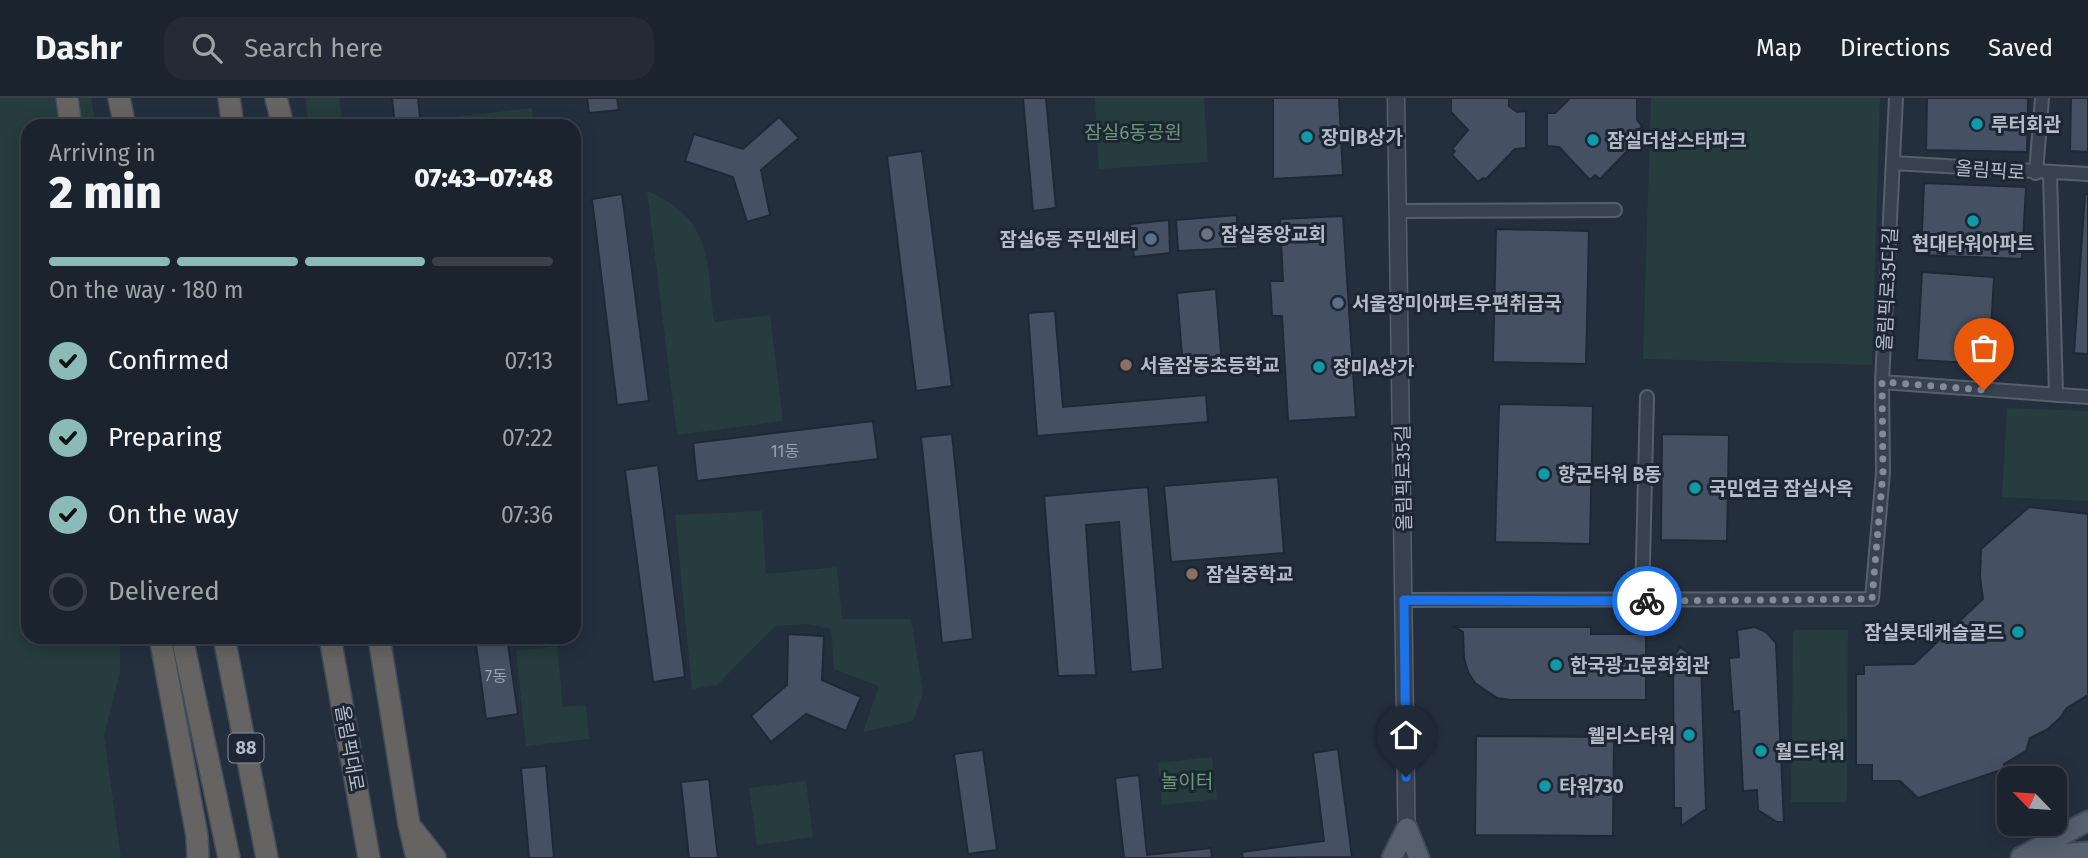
<!DOCTYPE html>
<html lang="en">
<head>
<meta charset="utf-8">
<style>
	body { margin:0; font-family:"Fira Sans","Noto Sans KR",sans-serif; background:#242b36; color:#f1f3f6; height:100vh; display:flex; flex-direction:column; font-size:26px; white-space:nowrap }
	* { box-sizing:border-box; margin:0 }
	p { font-size:23px; color:#a0a4aa }
	.icon { flex:none; width:38px; height:38px; fill:none; stroke:currentColor; stroke-width:2; stroke-linecap:round; stroke-linejoin:round }
	.map { position:relative; flex:1; overflow:hidden }
	.drawer { position:absolute; left:21px; top:21px; width:560px; height:525px; display:flex; flex-direction:column; background:#1b232e; border-radius:21px; box-shadow:0 4px 18px #0003,0 0 0 2px #39404a }
	.drawer>* { flex:none }
	.needle { width:46px; rotate:295deg }
	.controls { position:absolute; left:1997px; top:668px; display:grid; gap:14px }
	.controls a { display:grid; place-items:center; width:70px; height:70px; border-radius:14px; background:#1b232e; box-shadow:0 4px 18px #0003,0 0 0 2px #39404a; font-size:35px }
	.pin { position:absolute; display:grid; place-items:center; width:60px; height:60px; color:#fff; margin:-72px -30px; border-radius:50% 50% 50% 0; rotate:-45deg; box-shadow:0 0 7px #0007 }
	.pin .icon { rotate:45deg }
	.courier { position:absolute; display:grid; place-items:center; width:70px; height:70px; margin:-35px; border:5px solid #1a73e8; border-radius:50%; background:#fff; color:#222; box-shadow:0 2px 9px #0007 }
	.headline em { font-style:normal; font-weight:800 }
	.headline div { display:flex; flex-direction:column-reverse }
	.headline { display:flex; align-items:center; justify-content:space-between; height:119px; padding:0 28px }
	h1 { font-size:46px; font-weight:800; line-height:52px }
	.bar { display:grid; grid-template-columns:repeat(4,1fr); gap:10px 7px; align-content:center; height:84px; padding:0 28px }
	.bar i { height:9px; border-radius:5px; background:#39404a }
	.bar .on { background:#8bbbb9 }
	.bar p { grid-column:span 4 }
	ol { padding:0 28px; list-style:none }
	li { display:flex; align-items:center; gap:21px; height:77px }
	li p { margin-inline-start:auto }
	li .icon { padding:7px; border-radius:50%; background:#8bbbb9; color:#111; stroke-width:4 }
	li:last-child { color:#a0a4aa }
	li i { width:38px; height:38px; border:4px solid #39404a; border-radius:50% }
	header { display:flex; align-items:center; gap:42px; box-sizing:border-box; height:98px; padding:0 35px; background:#1b232e; border-bottom:2px solid #39404a }
	header strong { font-size:33px }
	nav { display:flex; gap:38px; margin-inline-start:auto; font-size:24px }
	.search { width:490px; height:63px; background:#242b36; display:flex; align-items:center; gap:18px; box-sizing:border-box; padding:0 24px; border-radius:21px; color:#a0a4aa; font-size:26px }
	.map>svg:first-child { display:block }
</style>
</head>
<body>
<header>
<strong>Dashr</strong>
<div class="search"><svg class="icon" aria-label="search" viewBox="0 0 24 24"><circle cx="10" cy="10" r="6"/><path d="M15 15l6 6"/></svg>Search here</div>
<nav><a>Map</a><a>Directions</a><a>Saved</a></nav>
</header>
<div class="map">
<svg width="2088" height="760" viewBox="0 0 2088 760">
	<rect width="100%" height="100%" fill="#242f3e"/>
	<path fill="#263c3f" d="M0 0H91L96 28H28V539H120V574L104 638 121 760H0Z
		M305 0H339L343 28H309Z
		M1095 0H1204L1208 64 1099 71Z
		M1651 0H1880L1872 267 1643 261Z
		M532 10 534 28H447L446 20Z
		M647 93C714 121 706 163 714 224L770 217 783 323 677 337Z
		M2007 310 2088 313V403L2002 399Z
		M762 413 766 476 837 469 842 521H911L923 595 913 623 863 634 879 588 834 571 831 531 808 526 775 528 717 587 692 591 675 417Z
		M1793 532H1848L1847 704H1791Z
		M557 548 563 609 586 607 589 641 526 648 516 553Z
		M1212 659 1217 701 1162 707 1158 665Z
		M806 683 813 739 757 747 749 690Z"/>
	<path fill="#455162" stroke="#1f2835" stroke-width="2" d="M392 0H418L421 28H395Z
		M587 0H617L619 12 589 15Z
		M1023 0H1046L1056 110 1033 113Z
		M1273 0H1339L1343 77 1273 81Z
		M1451 0H1509V8L1517 14 1526 13V50L1515 51 1486 81 1483 80 1478 84 1452 57 1455 53 1452 51 1468 32 1451 14Z
		M1570 0H1637V22L1642 28 1639 32 1644 36 1600 81 1595 77 1590 82 1559 49 1547 48V15H1555Z
		M1927 0H2028L2027 54 1926 52Z
		M2071 0H2088V54L2070 53Z
		M779 19 799 40 761 72 770 117 747 124 733 79 685 63 694 36 743 51Z
		M922 53 952 288 916 293 887 58Z
		M1924 85 2026 89 2022 161 1921 157Z
		M622 96 649 303 617 307 592 101Z
		M2085 96H2088V256L2074 255Z
		M1237 117 1238 150 1178 153 1176 122Z
		M1343 118 1356 319 1288 323 1282 218H1272L1270 183H1283L1280 121Z
		M1169 122 1170 155 1134 159 1130 126Z
		M1496 131 1589 133 1586 266 1493 264Z
		M1922 174 1994 179 1989 266 1917 262Z
		M1216 191 1222 267 1183 270 1177 195Z
		M1055 213 1063 309 1206 297 1208 324 1037 338 1028 215Z
		M1499 306 1593 308 1590 446 1495 444Z
		M873 323 878 361 697 383 693 345Z
		M952 336 973 541 942 545 921 339Z
		M1662 336 1729 337 1727 443 1661 442Z
		M658 367 685 579 653 584 625 372Z
		M1278 379 1284 455 1171 464 1164 388Z
		M1148 389 1163 571 1131 574 1119 424 1086 427 1096 577 1058 578 1044 398Z
		M2029 409 2088 416V597L2067 610 2060 620 2048 631 2030 640 2026 653 2004 666V671L1918 700 1900 683H1872V667H1856V576H1864V567L1914 566 1983 501 1980 480 1981 451Z
		M1455 529H1591V536H1646V602H1511L1497 600 1475 585 1468 574 1464 560 1463 534Z
		M1755 529 1766 534 1776 545 1784 724H1777L1758 712 1757 692 1743 693 1739 613 1733 614 1729 560 1739 559 1737 532Z
		M788 536 824 538 822 582 861 599 846 633 806 616 771 644 751 618 787 587Z
		M475 539H507L518 616 486 621Z
		M1680 549 1701 564 1706 711 1681 728V710H1674L1673 560Z
		M1476 638 1614 639 1613 738 1475 737Z
		M1338 651 1352 759 1243 760 1242 754 1324 743 1313 655Z
		M983 652 997 752 968 756 954 656Z
		M546 668 554 760H529L521 670Z
		M1139 677 1147 757 1211 750 1212 760H1124L1115 680Z
		M709 681 718 760H689L681 684Z"/>
	<g fill="none" stroke-linecap="round" stroke-linejoin="round">
		<g stroke="#565f6c" stroke-width="16">
			<path id="minor" d="M1893 65 2088 76
				M2036 75 2042 0
				M2050 76 2056 297
				M1398 113 1615 112
				M1882 284 2088 299
				M1404 502 1872 501 1883 374 1882 284 1896 0
				M1642 503 1647 299"/>
		</g>
		<g stroke="#565f6c" stroke-width="19">
			<path id="tertiary" d="M1396 0 1407 760"/>
		</g>
		<g stroke="#414a57" stroke-width="23">
			<path id="primary" d="M1407 730 1419 760
				M2030 758 2088 754
				M2021 759 2088 723
				M1392 760 1407 730"/>
		</g>
		<g stroke="#434c59" stroke-width="24">
			<path id="trunk" d="M67 0 71 28
				M119 0 125 28
				M229 0 233 28
				M276 0 283 28
				M160 539 197 738 198 760
				M182 539 229 760
				M224 539 267 760
				M330 539 369 760
				M379 539 409 726 417 760
				M413 732 435 760"/>
		</g>
		<use href="#minor" stroke="#38414e" stroke-width="12"/>
		<use href="#tertiary" stroke="#38414e" stroke-width="16"/>
		<use href="#primary" stroke="#56606e" stroke-width="19"/>
		<use href="#trunk" stroke="#656462" stroke-width="21"/>
	</g>
	<g fill="none" stroke-linecap="round" stroke-linejoin="round">
		<path stroke="#828b98" stroke-width="7" stroke-dasharray="0 12.6" d="M1647 503 1872 501 1883 374 1882 284 1984 292"/>
		<path stroke="#1a73e8" stroke-width="9" d="M1406 679 1404 502 1647 503"/>
	</g>
	<g fill="#0f9aa8" stroke="#1d2633" stroke-width="2.5">
		<circle cx="1977" cy="26" r="7"/>
		<circle cx="1307" cy="39" r="7"/>
		<circle cx="1593" cy="42" r="7"/>
		<circle cx="1973" cy="123" r="7"/>
		<circle cx="1319" cy="269" r="7"/>
		<circle cx="1544" cy="376" r="7"/>
		<circle cx="1695" cy="390" r="7"/>
		<circle cx="2018" cy="534" r="7"/>
		<circle cx="1556" cy="567" r="7"/>
		<circle cx="1689" cy="637" r="7"/>
		<circle cx="1761" cy="653" r="7"/>
		<circle cx="1545" cy="688" r="7"/>
	</g>
	<circle fill="#6b7280" stroke="#1d2633" stroke-width="2.5" cx="1207" cy="136" r="7"/>
	<g fill="#5c6f8a" stroke="#1d2633" stroke-width="2.5">
		<circle cx="1151" cy="141" r="7"/>
		<circle cx="1338" cy="205" r="7"/>
	</g>
	<g fill="#8d6e63" stroke="#1d2633" stroke-width="2.5">
		<circle cx="1126" cy="267" r="7"/>
		<circle cx="1192" cy="476" r="7"/>
	</g>
	<g text-anchor="middle" stroke-width="6" stroke-linejoin="round" paint-order="stroke">
		<g font-size="16" fill="#98a1af">
			<text x="785" y="359">11동</text>
			<text x="496" y="584">7동</text>
		</g>
		<rect fill="#1d2633" stroke="#878f9c" stroke-width="2" x="228.5" y="635.5" width="35" height="29" rx="5"/>
		<g font-size="18" font-weight="bold" fill="#b4bcc9">
			<text x="246" y="656">88</text>
		</g>
		<g font-size="19" font-weight="bold" fill="#b4bcc9" stroke="#1d2633" text-anchor="start">
			<text x="1991" y="33">루터회관</text>
			<text x="1321" y="46">장미B상가</text>
			<text x="1607" y="49">잠실더샵스타파크</text>
			<text x="1221" y="143">잠실중앙교회</text>
			<text x="1137" y="148" text-anchor="end">잠실6동 주민센터</text>
			<text x="1973" y="152" text-anchor="middle">현대타워아파트</text>
			<text x="1352" y="212">서울장미아파트우편취급국</text>
			<text x="1140" y="274">서울잠동초등학교</text>
			<text x="1333" y="276">장미A상가</text>
			<text x="1558" y="383">향군타워 B동</text>
			<text x="1709" y="397">국민연금 잠실사옥</text>
			<text x="1206" y="483">잠실중학교</text>
			<text x="2004" y="541" text-anchor="end">잠실롯데캐슬골드</text>
			<text x="1570" y="574">한국광고문화회관</text>
			<text x="1675" y="644" text-anchor="end">웰리스타워</text>
			<text x="1775" y="660">월드타워</text>
			<text x="1559" y="695">타워730</text>
		</g>
		<g font-size="19" fill="#6b9a76" stroke="#1d2633">
			<text x="1133" y="41">잠실6동공원</text>
			<text x="1187" y="690">놀이터</text>
		</g>
		<g font-size="19" fill="#b4bcc9" stroke="#1d2633">
			<text transform="translate(1990 72) rotate(4)" y="7">올림픽로</text>
			<text transform="translate(1887 191) rotate(-87)" y="7">올림픽로35다길</text>
			<text transform="translate(1403 380) rotate(-91)" y="7">올림픽로35길</text>
			<text transform="translate(350 650) rotate(80)" y="7">올림픽대로</text>
		</g>
	</g>
</svg>
<div class="controls">
<a><svg class="needle" viewBox="-14 -14 28 28"><path d="M0-13l5 13h-10z" fill="#e53935"/><path d="M0 13l5-13h-10z" fill="#a0a4aa"/></svg></a>
</div>
<div class="pin" style="left:1984px;top:292px;background:#ea580c"><svg class="icon" aria-label="bag" viewBox="0 0 24 24"><path d="M5 8h14l-1 12H6zM9 8a3 3 0 0 1 6 0"/></svg></div>
<div class="pin" style="left:1406px;top:679px;background:#1f2937"><svg class="icon" aria-label="home" viewBox="0 0 24 24"><path d="M3 11l9-7 9 7M6 9v11h12V9"/></svg></div>
<div class="courier" style="left:1647px;top:503px"><svg class="icon" aria-label="bike" viewBox="0 0 24 24"><circle cx="6" cy="16" r="4"/><circle cx="18" cy="16" r="4"/><path d="M6 16l4-8h5l3 8M10 8l3 8H6M13 5h3"/></svg></div>
<section class="drawer">
<div class="headline"><div><h1>2 min</h1><p>Arriving in</p></div><em>07:43–07:48</em></div>
<div class="bar"><i class="on"></i><i class="on"></i><i class="on"></i><i></i><p>On the way · 180 m</p></div>
<ol>
<li><svg class="icon" aria-label="check" viewBox="0 0 24 24"><path d="M5 12l5 5 9-10"/></svg>Confirmed<p>07:13</p></li>
<li><svg class="icon" aria-label="check" viewBox="0 0 24 24"><path d="M5 12l5 5 9-10"/></svg>Preparing<p>07:22</p></li>
<li><svg class="icon" aria-label="check" viewBox="0 0 24 24"><path d="M5 12l5 5 9-10"/></svg>On the way<p>07:36</p></li>
<li><i></i>Delivered</li>
</ol>
</section>
</div>
</body>
</html>
